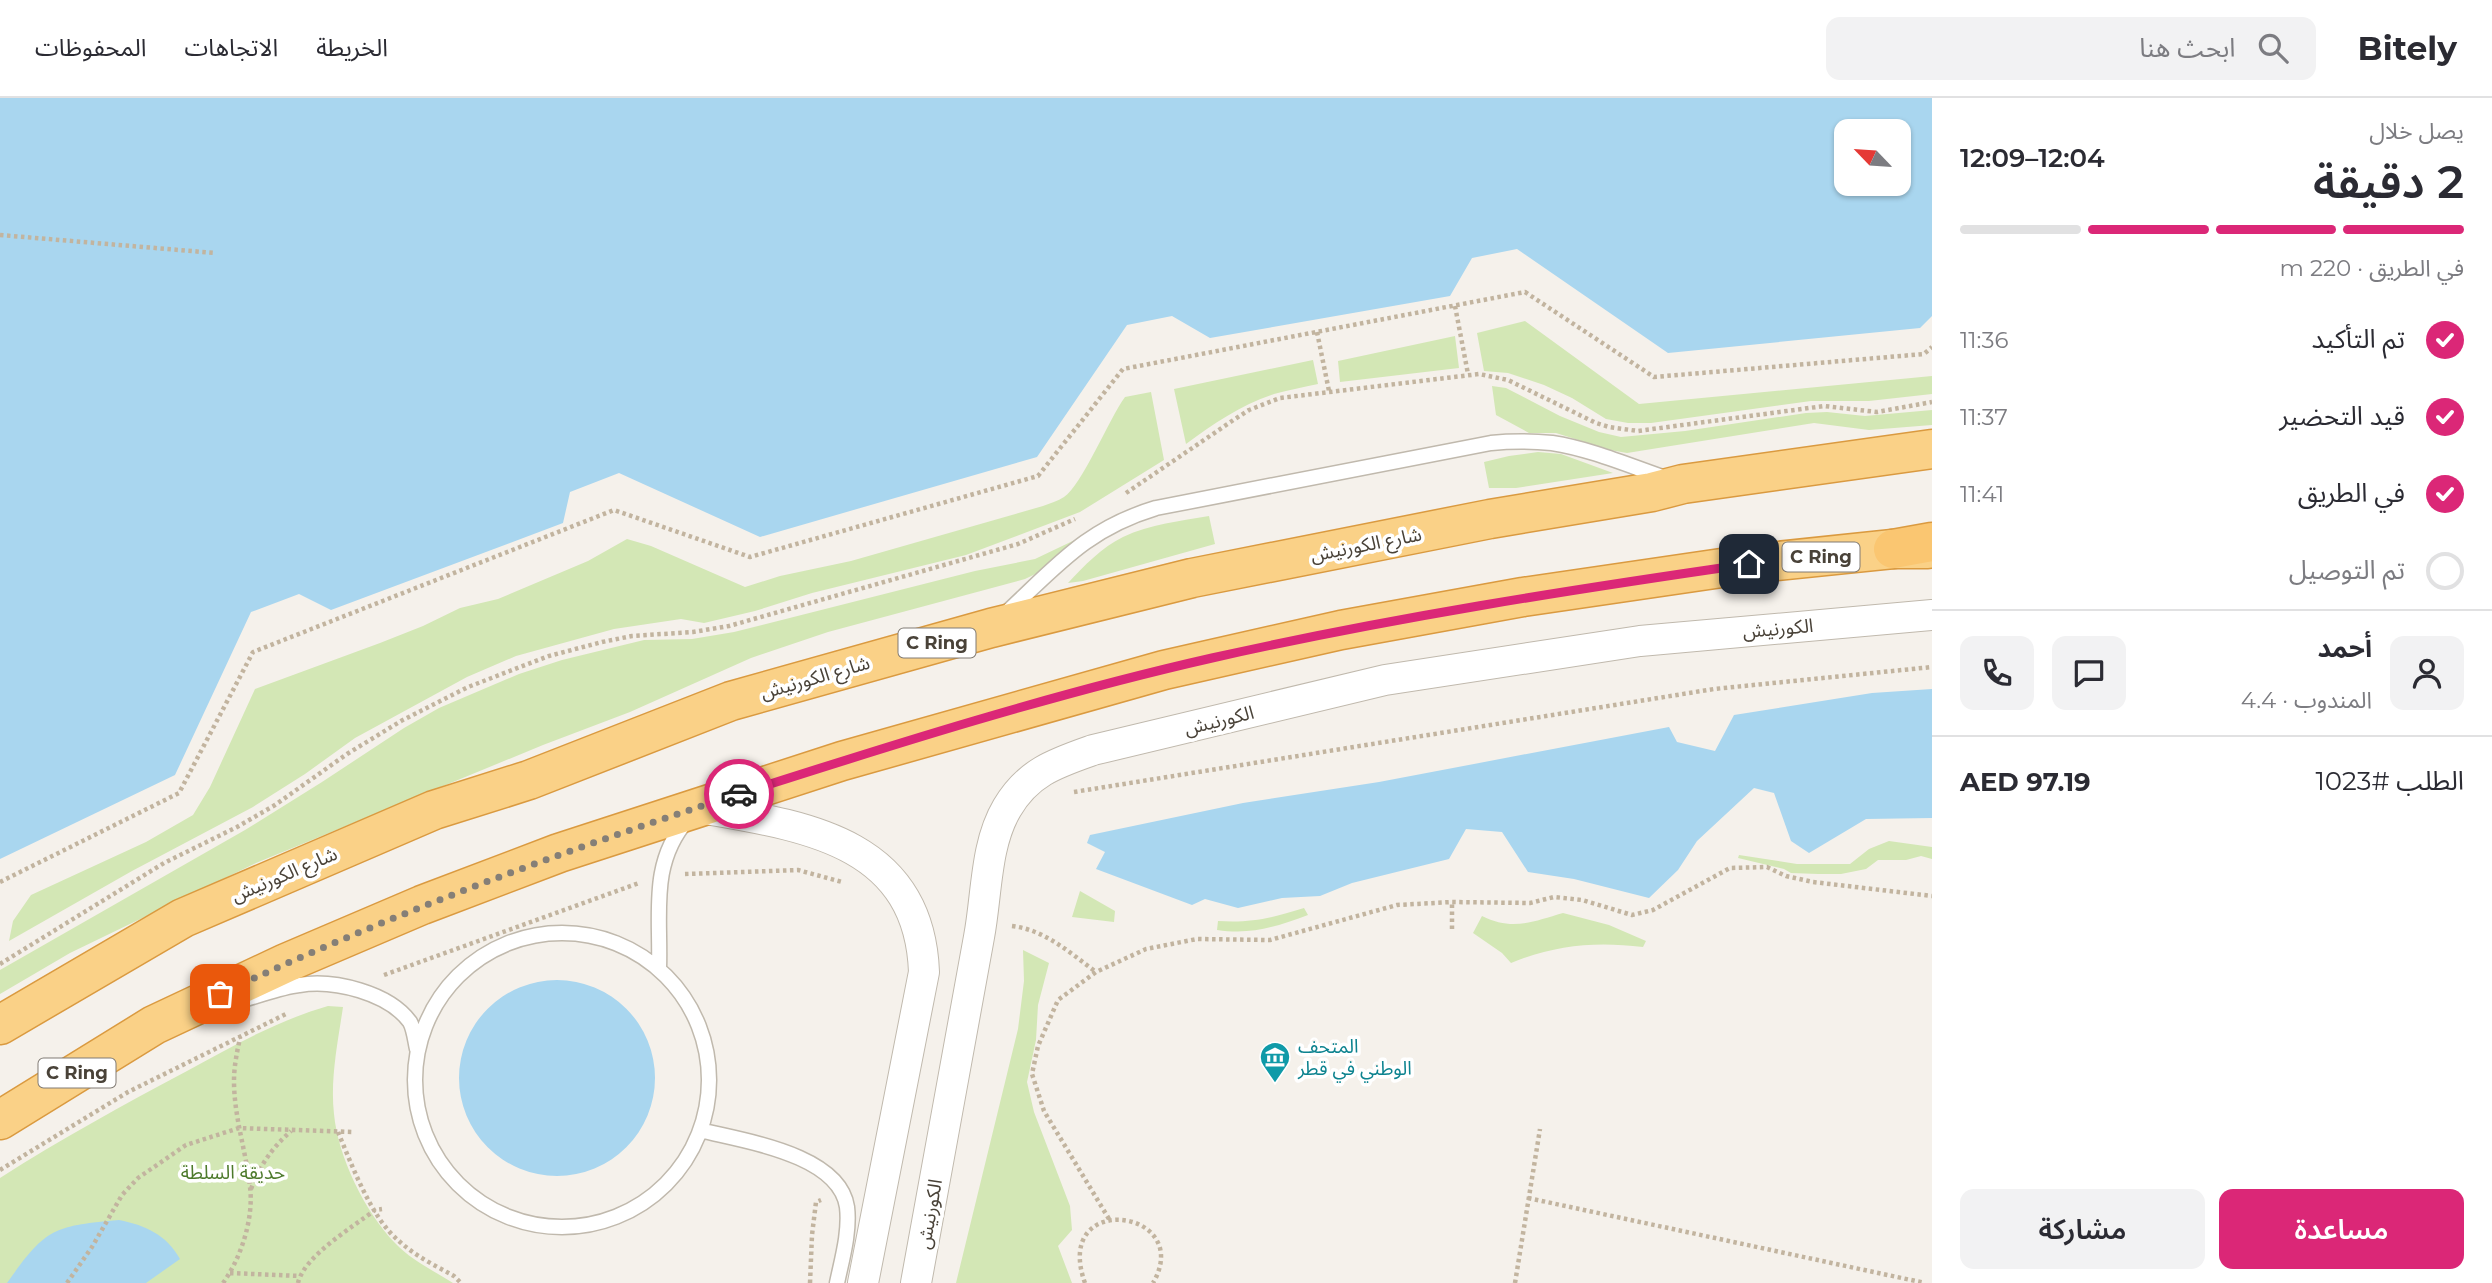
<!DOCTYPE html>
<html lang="ar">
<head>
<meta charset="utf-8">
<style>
	body { margin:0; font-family:Montserrat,"Noto Sans Arabic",sans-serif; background:#f2f2f3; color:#2b2b33; direction:rtl; height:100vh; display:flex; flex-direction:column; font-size:26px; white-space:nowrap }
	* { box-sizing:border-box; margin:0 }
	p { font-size:23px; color:#7c7c81 }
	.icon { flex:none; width:38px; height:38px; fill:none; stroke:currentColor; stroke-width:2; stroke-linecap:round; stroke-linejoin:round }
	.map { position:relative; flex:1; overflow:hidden; direction:ltr }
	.panel { display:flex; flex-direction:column; background:#fff; width:560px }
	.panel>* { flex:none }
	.needle { width:46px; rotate:295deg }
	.buttons { position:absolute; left:1834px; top:21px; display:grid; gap:14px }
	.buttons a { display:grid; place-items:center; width:77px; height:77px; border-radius:14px; background:#fff; box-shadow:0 2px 5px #0004; font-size:35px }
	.pin { position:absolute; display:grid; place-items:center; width:60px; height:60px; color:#fff; margin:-30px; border-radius:14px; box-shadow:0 4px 10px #0006 }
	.courier { position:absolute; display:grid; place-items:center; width:70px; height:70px; margin:-35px; border:5px solid #db2777; border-radius:50%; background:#fff; color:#222; box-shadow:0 2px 9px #0007 }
	.head em { font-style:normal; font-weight:600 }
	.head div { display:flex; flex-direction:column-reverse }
	.head { display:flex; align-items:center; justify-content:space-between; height:119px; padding:0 28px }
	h1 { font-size:46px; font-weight:600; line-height:52px }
	.bar { display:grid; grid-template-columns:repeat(4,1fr); gap:10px 7px; align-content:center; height:84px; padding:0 28px }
	.bar i { height:9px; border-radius:5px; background:#e1e1e2 }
	.bar .selected { background:#db2777 }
	.bar p { grid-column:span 4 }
	.line { display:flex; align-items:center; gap:18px; padding:0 28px; border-top:2px solid #e1e1e2 }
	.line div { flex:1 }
	.round { display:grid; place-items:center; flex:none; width:74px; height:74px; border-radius:14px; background:#f2f2f3 }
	ol { padding:0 28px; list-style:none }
	li { display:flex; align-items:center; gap:21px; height:77px }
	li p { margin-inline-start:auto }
	li .icon { padding:7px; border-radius:50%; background:#db2777; color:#fff; stroke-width:4 }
	li:last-child { color:#7c7c81 }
	li i { width:38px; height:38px; border:4px solid #e1e1e2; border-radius:50% }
	.primary-button { display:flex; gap:14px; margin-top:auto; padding:14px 28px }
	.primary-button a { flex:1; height:80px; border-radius:14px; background:#db2777; color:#fff; font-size:28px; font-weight:600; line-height:80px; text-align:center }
	.primary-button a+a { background:#f2f2f3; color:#2b2b33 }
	header { display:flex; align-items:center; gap:42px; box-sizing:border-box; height:98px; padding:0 35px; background:#fff; border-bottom:2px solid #e1e1e2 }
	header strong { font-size:33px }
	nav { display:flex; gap:38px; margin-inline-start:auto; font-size:24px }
	.search { width:490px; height:63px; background:#f2f2f3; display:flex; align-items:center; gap:18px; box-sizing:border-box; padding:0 24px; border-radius:14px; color:#7c7c81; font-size:26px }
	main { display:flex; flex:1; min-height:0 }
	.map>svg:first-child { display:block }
</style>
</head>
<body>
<header>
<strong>Bitely</strong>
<div class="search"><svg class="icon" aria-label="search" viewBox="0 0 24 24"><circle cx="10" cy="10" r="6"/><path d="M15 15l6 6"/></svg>ابحث هنا</div>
<nav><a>الخريطة</a><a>الاتجاهات</a><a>المحفوظات</a></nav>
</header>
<main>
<section class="panel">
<div class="head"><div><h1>2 دقيقة</h1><p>يصل خلال</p></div><em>12:04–12:09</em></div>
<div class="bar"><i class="selected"></i><i class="selected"></i><i class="selected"></i><i></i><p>في الطريق · 220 m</p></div>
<ol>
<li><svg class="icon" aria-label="check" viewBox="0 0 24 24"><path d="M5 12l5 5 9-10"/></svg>تم التأكيد<p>11:36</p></li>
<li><svg class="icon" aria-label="check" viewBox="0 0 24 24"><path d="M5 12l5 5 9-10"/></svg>قيد التحضير<p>11:37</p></li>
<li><svg class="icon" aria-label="check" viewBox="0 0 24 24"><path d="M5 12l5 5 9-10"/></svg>في الطريق<p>11:41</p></li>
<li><i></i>تم التوصيل</li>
</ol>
<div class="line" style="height:126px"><a class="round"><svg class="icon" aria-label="person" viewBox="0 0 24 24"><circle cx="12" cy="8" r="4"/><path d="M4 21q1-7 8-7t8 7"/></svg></a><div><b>أحمد</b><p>المندوب · 4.4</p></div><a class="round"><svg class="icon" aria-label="chat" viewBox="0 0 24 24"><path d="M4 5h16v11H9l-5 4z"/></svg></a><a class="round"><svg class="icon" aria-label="phone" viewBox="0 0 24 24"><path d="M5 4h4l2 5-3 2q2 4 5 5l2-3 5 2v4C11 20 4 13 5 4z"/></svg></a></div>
<div class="line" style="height:91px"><div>الطلب #1023</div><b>AED 97.19</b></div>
<div class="primary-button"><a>مساعدة</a><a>مشاركة</a></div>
</section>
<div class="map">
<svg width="1932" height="1185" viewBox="0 0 1932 1185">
	<rect width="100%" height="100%" fill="#f5f1eb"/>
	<path fill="#d3e7b5" d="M1525 223 1639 306 1932 278V296L1869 303H1811L1651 325H1628L1606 321 1572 300 1544 287 1508 275 1484 273 1477 235Z
		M1455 238 1459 270 1340 284 1338 263Z
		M1313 262 1318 286C1304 289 1288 292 1274 296 1242 306 1213 326 1186 346L1174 291Z
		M1492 288 1506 290 1560 318 1599 334 1621 339 1685 333 1806 315 1827 314 1865 318 1932 312V327L1869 332 1814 325 1627 355 1610 352 1556 335H1529L1496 317Z
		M1151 294 1164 362 1080 414 966 457 812 495 755 513 704 525 681 521 614 531 516 558 467 579 355 640 305 676 253 709 132 773 9 843 13 823 31 797 146 744 193 717 210 689 255 591 380 545 423 528 460 510 498 501 588 463 627 441 651 448 745 489 780 478 851 463 1043 408C1050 405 1058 403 1064 399 1082 387 1109 321 1125 299Z
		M1538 354 1561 356 1613 375 1516 390H1489L1484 364 1509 358Z
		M1209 418 1215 446 1083 483 1068 485C1084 468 1102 449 1123 439 1150 426 1181 423 1209 418Z
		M1079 440 1054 467 1025 481 828 534 751 560 630 614 543 647 256 765 70 855 0 896V872L245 732 322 684 404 630 439 610 519 576 562 562 644 542 692 541 734 534 975 473 1035 461Z
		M1889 743 1932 749V761L1921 758 1906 762H1878L1866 771 1841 776H1818L1791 775 1784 771 1738 760 1739 757 1797 766H1850L1869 751Z
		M1080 793 1115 813 1114 824 1072 819Z
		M1304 810 1308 817C1275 829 1252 837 1217 832L1218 823C1252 825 1272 820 1304 810Z
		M1563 815 1609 827 1646 843 1643 849C1595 843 1555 847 1511 865L1502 855 1473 835 1482 818C1512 833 1532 824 1563 815Z
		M1023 852 1049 865 1038 907 1036 942 1027 984 1034 1014 1070 1108 1072 1132 1058 1148 1072 1185H956L1018 931 1024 883Z
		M328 908 343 909C338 943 330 981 334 1016 338 1059 365 1114 395 1145 411 1162 434 1173 453 1185H0V1080C61 1041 123 1007 187 973 232 948 279 922 328 908Z"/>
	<path fill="#a9d6ef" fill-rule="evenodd" d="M0 0H1932V218L1920 230 1668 255 1517 151 1472 160 1450 198 1210 240 1172 218 1127 227 1037 359 760 439 619 375 570 394 563 425 331 512 299 496 251 514 175 677 0 761ZM1846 33H1899V86H1846Z
		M1932 591V720L1866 721 1809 755 1791 743 1774 695 1754 690 1697 743 1678 772 1649 800 1574 781 1528 774 1502 734 1466 731 1449 761 1352 785 1320 798 1282 800 1238 810 1205 801 1192 807 1096 771 1105 754 1087 745 1090 737 1243 705 1379 684 1669 629 1677 644 1715 653 1734 617 1872 595Z
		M459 980a98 98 0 1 1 196 0a98 98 0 1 1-196 0Z
		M119 1122C145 1127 167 1137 180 1161L146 1185H7C46 1130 53 1128 119 1122Z"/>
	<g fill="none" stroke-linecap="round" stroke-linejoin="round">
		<g stroke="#c0b9ad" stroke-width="17">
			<path id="service" d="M1005 516C1057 468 1086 431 1156 410L1491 345C1512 343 1531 343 1552 345 1591 351 1630 368 1668 381
				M415 982a147 147 0 1 1 294 0a147 147 0 1 1-294 0Z
				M659 870C661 817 649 765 688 721
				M246 901C264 896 282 889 299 887 334 881 389 895 410 924 414 931 415 942 417 951
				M700 1032C743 1043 839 1056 847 1109 850 1134 842 1161 837 1185"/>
		</g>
		<g stroke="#c0b9ad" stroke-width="32">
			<path id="minor" d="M700 710C805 728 919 743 924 874L863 1185
				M916 1185C937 1070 958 954 979 839 987 797 985 747 1007 710 1028 674 1056 665 1093 652L1385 582 1640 543 1932 517"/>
		</g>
		<g stroke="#da9a40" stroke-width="41">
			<path id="trunk" d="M0 927 183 820 434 712 529 682 731 603 991 530 1192 480 1490 421 1652 394 1683 386 1932 351
				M0 1022 154 927 286 865 422 807 559 755 842 663 1164 572 1341 532 1523 499 1749 466 1893 451H1928"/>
		</g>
		<g stroke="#da9a40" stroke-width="41">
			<path id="motorway" d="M1893 451 1932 444"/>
		</g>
		<path stroke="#c2b49f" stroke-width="4.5" stroke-dasharray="3.5 3.5" stroke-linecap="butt" d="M0 137 215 155
			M1455 208 1468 276
			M1317 234 1329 293
			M1126 395 1235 321 1249 312 1280 300 1479 276 1508 282 1596 325 1609 329 1638 333 1824 308 1877 314 1932 304
			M1074 694 1714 591 1932 569
			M685 776 798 772 842 784
			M0 784 179 695 253 554 614 412 750 459 1038 378 1123 271 1525 194 1654 279 1924 256 1932 249
			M1012 828C1045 832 1069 854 1096 874
			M1452 831V804
			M0 866 164 765 237 729 275 707 347 656 401 623 468 589 549 558 602 544 632 538 693 534 729 528 1018 446 1075 421
			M384 877 639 785
			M338 1034C352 1067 371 1120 399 1143 415 1158 436 1168 454 1178L461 1185
			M0 1072 128 994 288 915
			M251 1091C260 1067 272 1050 291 1033
			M1528 1100 1925 1185
			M1109 1121 1044 1013 1032 976 1038 948 1058 902 1096 874 1146 851 1197 841 1270 842 1397 807 1452 804 1530 805 1554 799 1582 802 1632 817 1653 812 1730 770 1767 769 1786 778 1813 784 1932 798
			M230 1175 300 1178
			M67 1185 92 1149 122 1097 138 1080 186 1047 239 1030 352 1034
			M223 1185C241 1160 254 1120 250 1089 246 1053 234 1019 234 983 234 968 237 954 240 940
			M298 1185C304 1158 353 1129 375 1112L382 1111
			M810 1185 812 1137 816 1104 821 1102
			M1085 1185C1051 1091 1196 1111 1153 1185
			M1515 1185 1540 1031"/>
		<use href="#service" stroke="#fff" stroke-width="14"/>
		<use href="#minor" stroke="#fff" stroke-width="30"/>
		<use href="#trunk" stroke="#fad187" stroke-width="38"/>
		<use href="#motorway" stroke="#fac671" stroke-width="38"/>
	</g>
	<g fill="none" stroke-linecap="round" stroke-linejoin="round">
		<path stroke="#857f77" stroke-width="7" stroke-dasharray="0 12.6" d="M220 896C388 817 562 753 739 696"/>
		<path stroke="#db2777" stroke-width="9" d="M739 696C895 646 1053 596 1212 560 1390 520 1569 492 1749 466"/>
	</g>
	<defs>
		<g id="museum-pin" transform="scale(1.575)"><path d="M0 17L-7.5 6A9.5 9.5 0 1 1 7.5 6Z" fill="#0f9aa8" stroke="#fff"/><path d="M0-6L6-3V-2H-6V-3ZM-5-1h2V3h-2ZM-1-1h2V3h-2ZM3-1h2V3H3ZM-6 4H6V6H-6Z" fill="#fff"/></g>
	</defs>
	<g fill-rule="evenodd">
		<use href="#museum-pin" x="1275" y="959"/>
	</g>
	<g text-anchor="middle" stroke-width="7" stroke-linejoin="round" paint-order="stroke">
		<g fill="#fff" stroke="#807b74" stroke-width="2">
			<rect x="1782.5" y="444.5" width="77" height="29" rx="5"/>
			<rect x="898.5" y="530.5" width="77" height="29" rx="5"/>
			<rect x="38.5" y="960.5" width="77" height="29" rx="5"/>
		</g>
		<g font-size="18" font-weight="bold" fill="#494238">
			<text x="1821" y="465">C Ring</text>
			<text x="937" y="551">C Ring</text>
			<text x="77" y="981">C Ring</text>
		</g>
		<g font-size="19" fill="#494238" stroke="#fff">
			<text transform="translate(1366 446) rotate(-11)" y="7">شارع الكورنيش</text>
			<text transform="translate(1778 530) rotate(-5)" y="7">الكورنيش</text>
			<text transform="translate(815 579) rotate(-16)" y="7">شارع الكورنيش</text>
			<text transform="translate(1219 622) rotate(-14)" y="7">الكورنيش</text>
			<text transform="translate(284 776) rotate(-23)" y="7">شارع الكورنيش</text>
			<text transform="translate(929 1116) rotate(-80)" y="7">الكورنيش</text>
		</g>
		<g font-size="19" fill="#0d838f" stroke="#fff" text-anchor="start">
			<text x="1298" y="955">المتحف<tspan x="1298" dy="22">الوطني في قطر</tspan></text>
		</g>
		<g font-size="19" fill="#4d7a2c" stroke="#fff">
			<text x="233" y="1081">حديقة السلطة</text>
		</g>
	</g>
</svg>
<div class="buttons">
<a><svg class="needle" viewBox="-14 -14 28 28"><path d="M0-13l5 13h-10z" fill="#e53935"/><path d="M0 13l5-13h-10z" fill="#7c7c81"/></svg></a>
</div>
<div class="pin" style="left:220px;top:896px;background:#ea580c"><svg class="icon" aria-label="bag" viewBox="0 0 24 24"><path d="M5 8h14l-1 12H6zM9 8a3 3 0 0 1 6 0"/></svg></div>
<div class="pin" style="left:1749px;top:466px;background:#1f2937"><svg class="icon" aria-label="home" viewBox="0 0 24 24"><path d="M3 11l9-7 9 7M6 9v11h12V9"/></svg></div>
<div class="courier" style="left:739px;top:696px"><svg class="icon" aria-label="car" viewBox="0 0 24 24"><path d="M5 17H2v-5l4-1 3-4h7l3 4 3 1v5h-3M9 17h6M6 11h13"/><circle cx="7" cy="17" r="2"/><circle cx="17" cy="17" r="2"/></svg></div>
</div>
</main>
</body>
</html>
